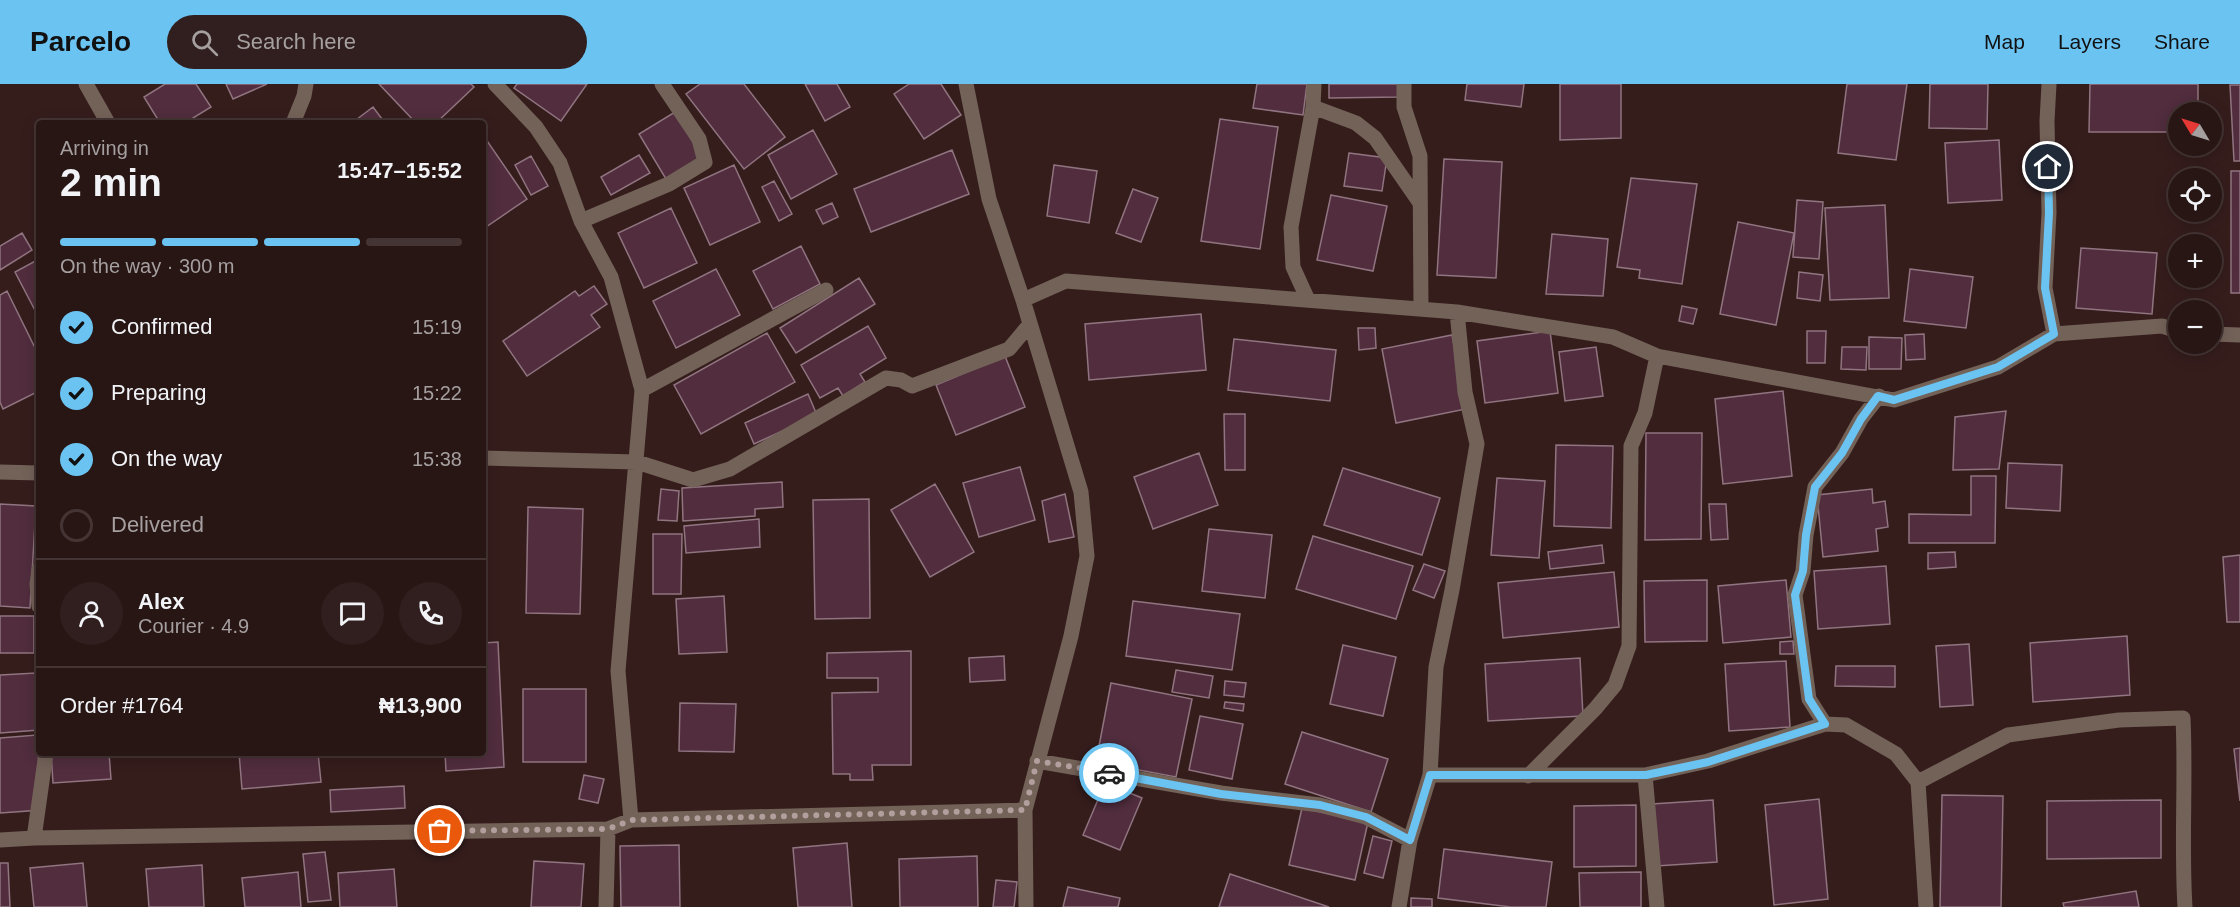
<!DOCTYPE html>
<html lang="en">
<head>
<meta charset="utf-8">
<style>
	body { margin:0; font-family:Arial,sans-serif; background:#301f1e; color:#f1f3f6; height:100vh; display:flex; flex-direction:column; font-size:22px; white-space:nowrap }
	* { box-sizing:border-box; margin:0 }
	p { font-size:20px; color:#a59fa0 }
	.icon { flex:none; width:33px; height:33px; fill:none; stroke:currentColor; stroke-width:2; stroke-linecap:round; stroke-linejoin:round }
	.map { position:relative; flex:1; overflow:hidden }
	.side { position:absolute; left:36px; top:36px; width:450px; height:636px; display:flex; flex-direction:column; background:#281615; border-radius:6px; box-shadow:0 3px 15px #0003,0 0 0 2px #443534 }
	.side>* { flex:none }
	.needle { width:39px; rotate:308deg }
	.controls { position:absolute; left:2168px; top:18px; display:grid; gap:12px }
	.controls a { display:grid; place-items:center; width:54px; height:54px; border-radius:50%; background:#281615; box-shadow:0 3px 15px #0003,0 0 0 2px #443534; font-size:30px }
	.pin { position:absolute; display:grid; place-items:center; width:51px; height:51px; color:#fff; margin:-26px; border:3px solid #fff; border-radius:50%; box-shadow:0 2px 6px #0007 }
	.courier { position:absolute; display:grid; place-items:center; width:60px; height:60px; margin:-30px; border:4px solid #6bc3f2; border-radius:50%; background:#fff; color:#222; box-shadow:0 2px 8px #0007 }
	.overview em { font-style:normal; font-weight:700 }
	.overview div { display:flex; flex-direction:column-reverse }
	.overview { display:flex; align-items:center; justify-content:space-between; height:102px; padding:0 24px }
	h1 { font-size:39px; font-weight:700; line-height:45px }
	.bar { display:grid; grid-template-columns:repeat(4,1fr); gap:9px 6px; align-content:center; height:72px; padding:0 24px }
	.bar i { height:8px; border-radius:4px; background:#443534 }
	.bar .on { background:#6bc3f2 }
	.bar p { grid-column:span 4 }
	.line { display:flex; align-items:center; gap:15px; padding:0 24px; border-top:2px solid #443534 }
	.line div { flex:1 }
	.round { display:grid; place-items:center; flex:none; width:63px; height:63px; border-radius:32px; background:#301f1e }
	ol { padding:0 24px; list-style:none }
	li { display:flex; align-items:center; gap:18px; height:66px }
	li p { margin-inline-start:auto }
	li .icon { padding:6px; border-radius:50%; background:#6bc3f2; color:#111; stroke-width:4 }
	li:last-child { color:#a59fa0 }
	li i { width:33px; height:33px; border:3px solid #443534; border-radius:50% }
	header { display:flex; align-items:center; gap:36px; box-sizing:border-box; height:84px; padding:0 30px; background:#6bc3f2; color:#111 }
	header strong { font-size:28px }
	nav { display:flex; gap:33px; margin-inline-start:auto; font-size:21px }
	.search { width:420px; height:54px; background:#301f1e; display:flex; align-items:center; gap:15px; box-sizing:border-box; padding:0 21px; border-radius:33px; color:#a59fa0; font-size:22px }
	.map>svg:first-child { display:block }
</style>
</head>
<body>
<header>
<strong>Parcelo</strong>
<div class="search"><svg class="icon" aria-label="search" viewBox="0 0 24 24"><circle cx="10" cy="10" r="6"/><path d="M15 15l6 6"/></svg>Search here</div>
<nav><a>Map</a><a>Layers</a><a>Share</a></nav>
</header>
<div class="map">
<svg width="2240" height="823" viewBox="0 0 2240 823">
	<rect width="100%" height="100%" fill="#351d1c"/>
	<path fill="#512d3e" stroke="#907480" stroke-width="1.5" d="M165 0H196L211 23 185 39H160L144 13Z
		M226 0H267L233 15Z
		M379 0H471L474 3 436 39H416Z
		M517 0H587L561 37 514 4Z
		M700 0H744L785 53 744 85 686 10Z
		M805 0H837L850 23 825 37Z
		M909 0H941L961 31 924 55 894 10Z
		M1257 0H1307L1303 31 1253 24Z
		M1329 0H1399V13L1329 14Z
		M1467 0H1524L1521 23 1465 16Z
		M1560 0H1621V54L1560 56Z
		M1847 0H1907L1896 76 1838 69Z
		M1930 0H1988L1987 45 1929 44Z
		M2090 0H2198V28H2178V48H2089Z
		M2230 1H2240V77H2234Z
		M373 23 385 39H352Z
		M675 28 705 78 669 100 639 50Z
		M1220 35 1278 43 1260 165 1201 157Z
		M813 46 837 90 791 115 768 71Z
		M483 51 527 115 483 145Z
		M1999 56 2002 116 1948 119 1945 59Z
		M952 66 969 110 871 148 854 105Z
		M1349 69 1387 74 1382 107 1344 102Z
		M639 71 650 89 611 111 601 93Z
		M531 72 548 102 531 111 515 81Z
		M1444 75 1502 78 1496 194 1437 191Z
		M734 81 760 138 710 161 684 104Z
		M1054 81 1097 87 1089 139 1047 132Z
		M2231 87H2240V209H2231Z
		M1631 94 1697 100 1682 200 1639 194 1640 186 1617 183Z
		M774 97 792 130 779 137 762 103Z
		M1133 105 1158 114 1141 158 1116 149Z
		M1331 111 1387 122 1373 187 1317 176Z
		M1797 116 1823 118 1819 175 1793 173Z
		M832 119 838 133 823 140 816 126Z
		M1885 121 1889 214 1830 216 1825 124Z
		M671 124 697 179 644 204 618 149Z
		M1738 138 1794 149 1776 241 1720 230Z
		M22 149 32 166 0 186V162Z
		M1552 150 1608 155 1603 212 1546 210Z
		M801 162 820 200 773 225 753 187Z
		M2081 164 2157 169 2152 230 2076 224Z
		M39 175V234L15 188Z
		M716 185 740 231 676 264 653 217Z
		M1910 185 1973 193 1966 244 1904 237Z
		M1799 188 1823 191 1820 217 1797 214Z
		M859 194 875 220 796 269 780 244Z
		M594 202 607 220 591 231 600 243 527 292 503 257 575 207 579 212Z
		M7 207 39 272V307L3 325 0 318V211Z
		M1682 222 1697 225 1693 240 1679 237Z
		M1201 230 1206 286 1089 296 1085 240Z
		M868 242 886 274 860 290 865 298 843 312 838 304 820 314 801 281Z
		M1358 244H1375L1376 264 1359 266Z
		M1550 247 1558 309 1485 319 1477 257Z
		M1807 247H1826L1825 279H1807Z
		M767 249 795 298 701 350 674 301Z
		M1924 250 1925 275 1906 276 1905 251Z
		M1452 251 1466 325 1396 339 1382 265Z
		M1869 253 1902 254 1901 285H1869Z
		M1234 255 1336 266 1330 317 1228 306Z
		M1596 263 1603 312 1565 317 1559 268Z
		M1842 263H1867L1866 286 1841 285Z
		M1005 272 1025 323 956 351 936 301Z
		M1783 307 1792 392 1723 400 1715 315Z
		M808 310 817 331 754 360 745 339Z
		M2006 327 1999 385 1953 386 1955 333Z
		M1224 330H1245V386H1225Z
		M1646 349H1702L1701 455 1645 456Z
		M1556 361 1613 362 1611 444 1554 442Z
		M1199 369 1218 421 1153 445 1134 393Z
		M2008 379 2062 381 2060 427 2006 424Z
		M1020 383 1035 436 979 453 963 399Z
		M1343 384 1440 414 1422 471 1324 441Z
		M1971 392H1996L1995 459H1909V430L1971 431Z
		M1497 394 1545 397 1539 474 1491 471Z
		M782 398 783 423 755 425V432L683 437 682 404Z
		M935 400 974 468 930 493 891 426Z
		M661 405 679 407 677 437 658 436Z
		M1872 405 1873 419 1885 417 1888 443 1876 445 1878 467 1823 473 1817 411Z
		M1065 410 1074 453 1049 458 1042 417Z
		M869 415 870 534 815 535 813 416Z
		M0 420 36 422 30 524 0 522Z
		M1709 420H1726L1728 455 1711 456Z
		M528 423 583 425 580 530 526 529Z
		M759 435 760 463 686 469 684 442Z
		M1209 445 1272 451 1265 514 1202 507Z
		M653 450H682L681 510H653Z
		M1313 452 1413 482 1396 535 1296 505Z
		M1602 461 1604 479 1550 485 1548 468Z
		M1955 468 1956 483 1928 485V469Z
		M2240 471V538H2227L2223 473Z
		M1424 480 1445 487 1434 514 1413 506Z
		M1886 482 1890 540 1818 545 1814 487Z
		M1614 488 1619 543 1503 554 1498 499Z
		M1707 496V557L1645 558 1644 497Z
		M1786 496 1791 553 1723 559 1718 502Z
		M724 512 727 568 679 570 676 515Z
		M1133 517 1240 530 1232 586 1126 572Z
		M0 532H34V569H0Z
		M2127 552 2130 611 2033 618 2030 559Z
		M1793 557 1794 570H1780V558Z
		M498 558 504 683 446 687 445 669H483V559Z
		M1969 560 1973 621 1940 623 1936 562Z
		M1343 561 1396 573 1383 632 1330 620Z
		M911 567V681H872L873 696H850V690H833L832 609 878 608V594H827V569Z
		M1004 572 1005 596 970 598 969 574Z
		M1580 574 1583 632 1488 637 1485 580Z
		M1786 577 1790 643 1729 647 1725 580Z
		M1836 582H1895V603L1835 602Z
		M1176 586 1213 592 1209 614 1172 608Z
		M36 589 39 646 0 649V591Z
		M1225 597 1246 599 1244 613 1224 611Z
		M1111 599 1192 615 1176 693 1096 678Z
		M523 605H586V678H523Z
		M1225 618 1244 620 1243 627 1224 624Z
		M680 619 736 620 734 668 679 667Z
		M1200 632 1243 640 1232 695 1189 686Z
		M1302 648 1388 675 1371 728 1285 700Z
		M37 651 42 726 0 729V654Z
		M2240 664V717L2234 665Z
		M51 669H109L111 695 53 699Z
		M239 669H318L321 698 242 705Z
		M584 691 604 695 598 719 579 715Z
		M1105 699 1142 714 1120 766 1083 751Z
		M404 702 405 724 331 728 330 706Z
		M1942 711 2003 712 2001 823H1940Z
		M1819 715 1828 815 1774 821 1765 721Z
		M1713 716 1717 778 1656 782 1652 720Z
		M2161 716V774L2047 775V717Z
		M1636 721V782L1574 783V722Z
		M1302 724 1368 738 1355 796 1289 781Z
		M1373 752 1392 757 1383 794 1364 789Z
		M847 759 852 823H798L793 764Z
		M679 761 680 823H621L620 762Z
		M1444 765 1552 778 1546 823H1511L1438 814Z
		M325 768 331 816 308 818 303 770Z
		M977 772 978 823H900L899 775Z
		M534 777 584 780 581 823H531Z
		M0 779H8L10 823H0Z
		M83 779 87 823H34L30 784Z
		M202 781 204 823H149L146 785Z
		M394 785 397 823H340L338 789Z
		M298 788 301 823H245L242 794Z
		M1641 788V823H1580L1579 789Z
		M1230 790 1329 823H1219Z
		M996 796 1017 798 1014 823H993Z
		M1068 803 1120 814 1118 823H1063Z
		M2136 807 2139 823H2064L2063 819Z
		M1411 814 1432 815V823H1411Z"/>
	<g fill="none" stroke-linecap="round" stroke-linejoin="round">
		<path stroke="#736258" stroke-width="15" d="M86 0 108 39
			M495 0 536 43 560 79 581 137 611 193 642 306 618 587 631 736
			M966 0 989 115 1023 216 1081 408 1087 472 1071 552 1025 726 1026 823
			M1404 0V23L1420 72 1421 225
			M2049 0 2047 37 2049 129 2045 204 2054 250
			M1313 23 1356 39 1375 54 1420 119
			M293 39 304 12 306 0
			M581 137 669 100 705 78 699 55 662 0
			M1308 216 1293 183 1291 143 1313 23 1314 0
			M2211 250 2240 251
			M642 306 826 206
			M483 374 637 378 693 396 730 385 886 294 901 296 912 302 1009 265 1030 240 1023 216 1066 197 1457 228 1613 253 1657 272 1894 316 1998 283 2054 250 2162 242 2178 247
			M0 388 39 389
			M39 485 37 500 39 522
			M1825 640 1809 615 1795 511 1803 487 1806 451 1815 403 1842 369 1861 335 1879 312
			M1037 677 1221 709 1320 721 1366 733 1410 756
			M1430 691H1645L1708 677 1825 640 1846 641 1896 670 1918 698 1926 823
			M1645 691 1657 823
			M1528 692 1595 625 1615 601 1629 562 1631 362 1645 329 1657 272
			M1918 698 2008 651 2119 636 2183 634C2186 697 2181 760 2185 823
			M34 754 46 669
			M0 756 34 754 608 745 631 736 1025 726
			M606 823 608 745
			M1399 823 1410 756 1430 691 1436 583 1452 506 1477 360 1465 308 1457 228"/>
	</g>
	<g fill="none" stroke-linecap="round" stroke-linejoin="round">
		<path stroke="#b29e9d" stroke-width="6" stroke-dasharray="0 10.8" d="M440 747 608 745 632 736 1025 726 1037 677 1109 689"/>
		<path stroke="#6bc3f2" stroke-width="8" d="M1109 689 1221 710 1320 721 1366 733 1410 756 1430 691H1646L1708 678 1825 640 1809 615 1795 511 1803 487 1806 451 1815 403 1842 369 1861 335 1878 312 1894 316 1998 283 2054 250 2045 204 2049 129 2048 83"/>
	</g>
</svg>
<div class="controls">
<a><svg class="needle" viewBox="-14 -14 28 28"><path d="M0-13l5 13h-10z" fill="#e53935"/><path d="M0 13l5-13h-10z" fill="#a59fa0"/></svg></a>
<a><svg class="icon" aria-label="locate" viewBox="0 0 24 24"><circle cx="12" cy="12" r="6"/><path d="M12 2v4M12 18v4M2 12h4M18 12h4"/></svg></a>
<a>+</a>
<a>−</a>
</div>
<div class="pin" style="left:440px;top:747px;background:#ea580c"><svg class="icon" aria-label="bag" viewBox="0 0 24 24"><path d="M5 8h14l-1 12H6zM9 8a3 3 0 0 1 6 0"/></svg></div>
<div class="pin" style="left:2048px;top:83px;background:#1f2937"><svg class="icon" aria-label="home" viewBox="0 0 24 24"><path d="M3 11l9-7 9 7M6 9v11h12V9"/></svg></div>
<div class="courier" style="left:1109px;top:689px"><svg class="icon" aria-label="car" viewBox="0 0 24 24"><path d="M5 17H2v-5l4-1 3-4h7l3 4 3 1v5h-3M9 17h6M6 11h13"/><circle cx="7" cy="17" r="2"/><circle cx="17" cy="17" r="2"/></svg></div>
<section class="side">
<div class="overview"><div><h1>2 min</h1><p>Arriving in</p></div><em>15:47–15:52</em></div>
<div class="bar"><i class="on"></i><i class="on"></i><i class="on"></i><i></i><p>On the way · 300 m</p></div>
<ol>
<li><svg class="icon" aria-label="check" viewBox="0 0 24 24"><path d="M5 12l5 5 9-10"/></svg>Confirmed<p>15:19</p></li>
<li><svg class="icon" aria-label="check" viewBox="0 0 24 24"><path d="M5 12l5 5 9-10"/></svg>Preparing<p>15:22</p></li>
<li><svg class="icon" aria-label="check" viewBox="0 0 24 24"><path d="M5 12l5 5 9-10"/></svg>On the way<p>15:38</p></li>
<li><i></i>Delivered</li>
</ol>
<div class="line" style="height:108px"><a class="round"><svg class="icon" aria-label="person" viewBox="0 0 24 24"><circle cx="12" cy="8" r="4"/><path d="M4 21q1-7 8-7t8 7"/></svg></a><div><b>Alex</b><p>Courier · 4.9</p></div><a class="round"><svg class="icon" aria-label="chat" viewBox="0 0 24 24"><path d="M4 5h16v11H9l-5 4z"/></svg></a><a class="round"><svg class="icon" aria-label="phone" viewBox="0 0 24 24"><path d="M5 4h4l2 5-3 2q2 4 5 5l2-3 5 2v4C11 20 4 13 5 4z"/></svg></a></div>
<div class="line" style="height:78px"><div>Order #1764</div><b>₦13,900</b></div>
</section>
</div>
</body>
</html>
